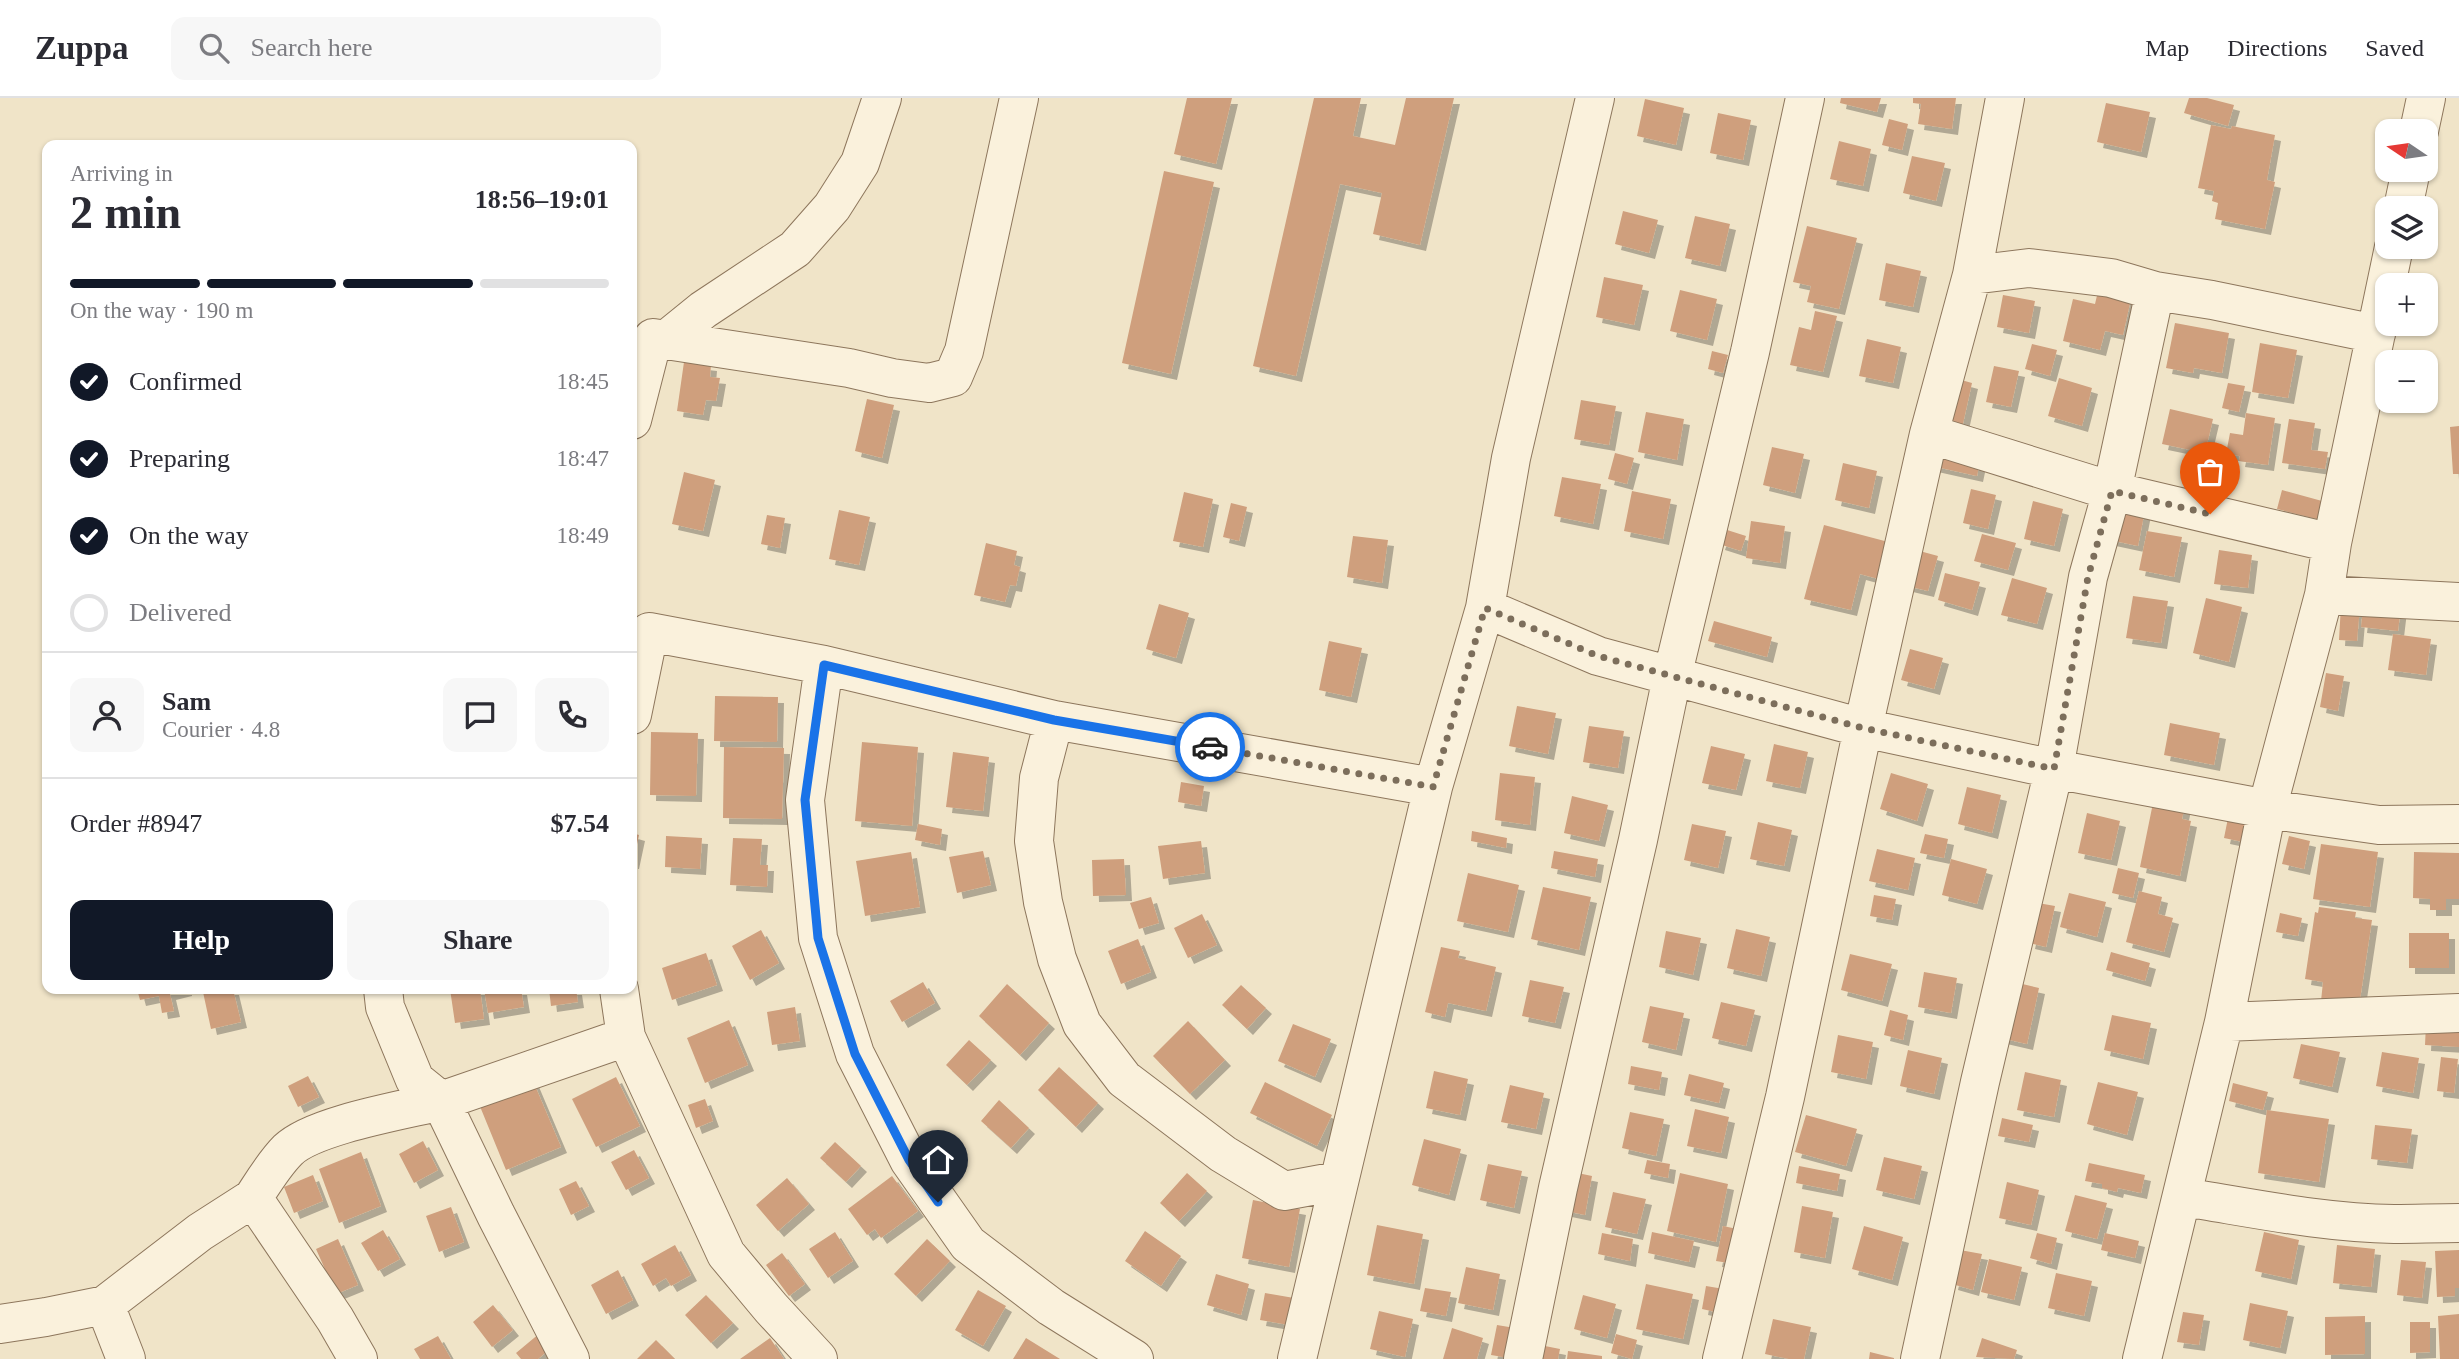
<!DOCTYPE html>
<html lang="en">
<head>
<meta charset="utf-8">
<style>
	body { margin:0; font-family:"Times New Roman",serif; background:#f7f7f7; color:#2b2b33; height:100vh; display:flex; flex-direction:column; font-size:26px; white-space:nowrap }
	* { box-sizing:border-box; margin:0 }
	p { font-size:23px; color:#7c7c81 }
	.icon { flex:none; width:38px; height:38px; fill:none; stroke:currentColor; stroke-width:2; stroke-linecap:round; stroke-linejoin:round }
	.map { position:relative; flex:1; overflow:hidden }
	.sheet { position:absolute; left:42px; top:42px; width:595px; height:854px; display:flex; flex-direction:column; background:#fff; border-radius:14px; box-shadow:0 2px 5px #0004 }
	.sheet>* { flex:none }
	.needle { width:46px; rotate:283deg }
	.buttons { position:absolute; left:2375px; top:21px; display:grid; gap:14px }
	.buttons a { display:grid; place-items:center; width:63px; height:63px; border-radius:14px; background:#fff; box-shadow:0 2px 5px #0004; font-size:35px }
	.pin { position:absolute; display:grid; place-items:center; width:60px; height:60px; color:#fff; margin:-72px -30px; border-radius:50% 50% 50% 0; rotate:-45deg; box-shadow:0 0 7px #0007 }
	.pin .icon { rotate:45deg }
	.courier { position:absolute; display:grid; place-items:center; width:70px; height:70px; margin:-35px; border:5px solid #1a73e8; border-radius:50%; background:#fff; color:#222; box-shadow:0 2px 9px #0007 }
	.headline em { font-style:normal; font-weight:700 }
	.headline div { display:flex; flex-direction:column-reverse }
	.headline { display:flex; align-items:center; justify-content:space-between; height:119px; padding:0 28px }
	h1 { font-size:46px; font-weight:700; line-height:52px }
	.bar { display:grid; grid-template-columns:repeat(4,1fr); gap:10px 7px; align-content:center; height:84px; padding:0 28px }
	.bar i { height:9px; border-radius:5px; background:#e1e1e2 }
	.bar .on { background:#111827 }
	.bar p { grid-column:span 4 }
	.line { display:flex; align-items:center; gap:18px; padding:0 28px; border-top:2px solid #e1e1e2 }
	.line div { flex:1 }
	.round { display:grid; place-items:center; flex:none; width:74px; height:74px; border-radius:14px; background:#f7f7f7 }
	ol { padding:0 28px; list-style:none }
	li { display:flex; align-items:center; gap:21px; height:77px }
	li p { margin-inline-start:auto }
	li .icon { padding:7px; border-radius:50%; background:#111827; color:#fff; stroke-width:4 }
	li:last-child { color:#7c7c81 }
	li i { width:38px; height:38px; border:4px solid #e1e1e2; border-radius:50% }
	.cta { display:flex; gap:14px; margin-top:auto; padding:14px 28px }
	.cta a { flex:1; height:80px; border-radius:14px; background:#111827; color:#fff; font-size:28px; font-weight:700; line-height:80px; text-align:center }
	.cta a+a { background:#f7f7f7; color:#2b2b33 }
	header { display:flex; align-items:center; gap:42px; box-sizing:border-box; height:98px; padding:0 35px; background:#fff; border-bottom:2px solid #e1e1e2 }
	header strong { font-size:33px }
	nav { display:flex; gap:38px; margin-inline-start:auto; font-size:24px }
	.search { width:490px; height:63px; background:#f7f7f7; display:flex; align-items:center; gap:18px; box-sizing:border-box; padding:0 24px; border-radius:14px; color:#7c7c81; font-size:26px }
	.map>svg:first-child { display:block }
</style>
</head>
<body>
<header>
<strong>Zuppa</strong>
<div class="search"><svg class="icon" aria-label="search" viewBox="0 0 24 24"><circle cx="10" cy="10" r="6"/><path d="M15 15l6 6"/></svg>Search here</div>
<nav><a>Map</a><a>Directions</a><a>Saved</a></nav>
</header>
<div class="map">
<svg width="2459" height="1261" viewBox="0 0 2459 1261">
	<defs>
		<filter id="shadow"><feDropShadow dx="6" dy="6" stdDeviation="0" flood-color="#0004"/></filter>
	</defs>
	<rect width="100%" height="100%" fill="#f0e4c8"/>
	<path fill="#cf9f7d" filter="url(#shadow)" d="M1187 0H1232L1216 66 1174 56Z
		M1314 0H1361L1353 38 1395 47 1406 0H1454L1420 147 1373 136 1382 95 1340 86 1296 278 1253 268Z
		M1841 0H1881L1877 14 1840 5Z
		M1913 0H1956L1952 31 1918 26 1921 6 1913 5Z
		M2189 0H2207L2234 7 2228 28 2184 15Z
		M1645 1 1684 10 1676 47 1637 38Z
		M2106 5 2150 14 2141 54 2097 44Z
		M1718 15 1751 22 1743 62 1710 55Z
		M1889 21 1908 26 1902 52 1882 47Z
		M2211 27 2231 31 2232 28 2275 37 2267 82 2275 84 2265 131 2215 121 2218 105 2212 103 2214 93 2198 90Z
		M1839 43 1871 51 1863 88 1830 81Z
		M1912 58 1945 65 1936 103 1903 95Z
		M1164 73 1214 84 1171 276 1122 265Z
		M1623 113 1658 122 1649 155 1615 146Z
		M1695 118 1730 126 1720 168 1685 160Z
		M1807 128 1857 140 1839 211 1807 204 1811 188 1793 184Z
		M1886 165 1921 173 1913 209 1879 202Z
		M1604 179 1643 187 1634 227 1596 219Z
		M2099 189 2132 196 2123 237 2105 233 2100 252 2063 243 2073 201 2095 206Z
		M1680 192 1717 201 1707 242 1670 233Z
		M2003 197 2035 203 2029 235 1997 229Z
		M1815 213 1837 218 1823 274 1790 267 1799 229 1811 232Z
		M2175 225 2229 235 2222 275 2194 270 2193 275 2166 270Z
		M1867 241 1901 249 1893 285 1859 278Z
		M2260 245 2297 252 2288 300 2252 294Z
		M2032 246 2057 252 2050 278 2025 271Z
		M1712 253 1728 257 1723 275 1708 271Z
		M684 264 711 267 710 279 720 280 716 303 706 302 703 317 677 313Z
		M1994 268 2019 273 2011 309 1986 304Z
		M1954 280 1972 285 1962 330 1944 326Z
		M2059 280 2092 290 2082 328 2048 318Z
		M2228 285 2245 288 2239 314 2222 310Z
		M867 301 894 307 882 360 855 353Z
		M1581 302 1616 308 1609 347 1574 341Z
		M2170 311 2213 321 2205 355 2162 346Z
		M1646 314 1684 321 1677 362 1638 354Z
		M2246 315 2275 320 2268 367 2239 363 2240 358 2226 356 2230 335 2243 337Z
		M2289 321 2315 325 2311 352 2328 354 2325 371 2282 365Z
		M2459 328V376H2453L2450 329Z
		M1772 349 1804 356 1795 395 1763 387Z
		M1937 349 1981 359 1977 378 1932 368Z
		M1615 355 1634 360 1627 386 1608 381Z
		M1843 365 1877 373 1869 410 1835 402Z
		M684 374 715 382 703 433 672 426Z
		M1562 379 1601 386 1593 426 1554 418Z
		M1971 391 1996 397 1988 431 1963 425Z
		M2282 392 2322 403 2317 421 2277 411Z
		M1632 393 1671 401 1663 441 1624 433Z
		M1184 394 1213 401 1203 449 1173 443Z
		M2033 403 2063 411 2054 448 2024 441Z
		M1231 405 1247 409 1239 443 1223 439Z
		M2117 407 2145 412 2138 448 2110 442Z
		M839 412 870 419 859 467 829 461Z
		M767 417 785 420 780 450 761 446Z
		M1751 423 1785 428 1780 465 1746 460Z
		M1824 427 1896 446 1886 483 1860 476 1851 512 1804 501Z
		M1724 431 1746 438 1741 453 1719 446Z
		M2147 433 2182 439 2174 479 2139 472Z
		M1982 436 2016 445 2008 472 1974 463Z
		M1353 438 1388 442 1382 485 1347 479Z
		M986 445 1017 453 1014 467 1020 469 1016 488 1010 487 1005 504 974 497Z
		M1916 452 1938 458 1928 493 1907 488Z
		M2219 452 2252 457 2248 490 2214 486Z
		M1945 475 1980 484 1972 512 1938 502Z
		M2012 480 2047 490 2037 526 2001 517Z
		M2133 498 2168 503 2161 545 2126 540Z
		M2206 500 2242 509 2229 564 2193 555Z
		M2364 504 2401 508 2398 533 2361 529Z
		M1159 506 1189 515 1176 560 1146 551Z
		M2341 507 2360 508 2357 543 2339 542Z
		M1714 523 1772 539 1767 559 1708 543Z
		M2393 536 2431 541 2426 577 2388 572Z
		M1329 543 1362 550 1351 599 1319 592Z
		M1910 551 1943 560 1934 591 1901 582Z
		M2326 575 2344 578 2338 613 2320 609Z
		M715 598 778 599 777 644 714 643Z
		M1517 608 1556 615 1548 656 1509 648Z
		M2170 625 2220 635 2214 667 2164 657Z
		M1589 628 1624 633 1618 670 1583 664Z
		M651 634 698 635 696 698 650 697Z
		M862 644 918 649 912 728 855 723Z
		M1774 646 1808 654 1800 690 1766 683Z
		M1711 648 1745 656 1736 692 1702 685Z
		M724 649 784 650 782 721 723 720Z
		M953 654 989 659 983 713 946 709Z
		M1500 675 1535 679 1530 727 1495 722Z
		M1891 675 1928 686 1917 723 1880 711Z
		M1181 684 1204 688 1201 708 1178 704Z
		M1967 689 2001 697 1992 735 1958 726Z
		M1572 698 1608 707 1599 743 1564 735Z
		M2154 700 2185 707 2182 721 2191 723 2180 778 2140 769Z
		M2087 715 2120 723 2111 762 2078 755Z
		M2228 720 2253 726 2248 745 2224 740Z
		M1758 724 1792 732 1784 768 1750 761Z
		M918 726 942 731 940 747 915 742Z
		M1692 726 1726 733 1718 770 1684 762Z
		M1472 733 1507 740 1506 750 1471 743Z
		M632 735 639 737 633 765H632Z
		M1925 736 1948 741 1944 760 1920 755Z
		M666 738 702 740 700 771 665 769Z
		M2289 738 2310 743 2304 771 2282 766Z
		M733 740 762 741 760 767H768L767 789 730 787Z
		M1201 743 1205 775 1163 781 1158 748Z
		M2321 746 2378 754 2370 809 2313 801Z
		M1877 751 1915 760 1908 792 1869 783Z
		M983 753 991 787 957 795 949 759Z
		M1554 753 1598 761 1595 779 1551 770Z
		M911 754 920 809 865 818 856 763Z
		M2414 754 2459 755V801H2446V812H2430V801L2413 800Z
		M1124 761 1126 797 1093 798 1092 762Z
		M1951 761 1987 771 1977 806 1942 797Z
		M2118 770 2139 775 2133 800 2112 795Z
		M1468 775 1519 787 1508 834 1457 823Z
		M1543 789 1591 799 1579 852 1531 841Z
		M2139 793 2162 799 2158 816 2173 820 2164 854 2126 844Z
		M2069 795 2106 804 2097 839 2060 829Z
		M1874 797 1896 801 1892 822 1870 818Z
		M1151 799 1159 825 1139 831 1130 805Z
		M2038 805 2055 808 2046 849 2029 845Z
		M2319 809 2356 814 2355 820 2372 822 2359 908 2321 903 2323 884 2305 881 2315 814 2318 815Z
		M2280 815 2302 820 2298 838 2276 834Z
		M1202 816 1217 847 1188 860 1174 830Z
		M1736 831 1770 839 1761 878 1727 870Z
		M761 832 779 865 750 882 732 848Z
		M1666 833 1701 840 1693 877 1659 869Z
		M2409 835H2449V870H2409Z
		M1138 841 1151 874 1121 886 1108 853Z
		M1441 849 1460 853 1458 860 1496 869 1486 913 1448 905 1445 919 1425 914Z
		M2111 854 2150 865 2145 883 2106 872Z
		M706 855 717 887 672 902 662 870Z
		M1850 856 1892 866 1882 903 1841 892Z
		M1924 874 1957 880 1951 915 1918 909Z
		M1530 882 1564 889 1555 925 1522 918Z
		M923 884 935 905 902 924 890 903Z
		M2014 884 2039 890 2027 946 2001 940Z
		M1007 886 1049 925 1020 957 979 918Z
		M1241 887 1266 910 1247 931 1222 907Z
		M137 891H186V892L170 896 174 913 162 915 159 898 140 902Z
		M218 891H233L241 924 211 931 203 894Z
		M450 891H480L484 921 455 925Z
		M484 891H521L524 909 488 915Z
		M549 891H576L578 904 551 908Z
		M1721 904 1755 912 1746 948 1712 940Z
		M1650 908 1684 915 1676 952 1642 944Z
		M795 909 800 943 772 947 767 914Z
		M1890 912 1908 917 1903 942 1884 937Z
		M2112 917 2151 925 2143 961 2104 952Z
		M729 922 748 967 705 985 687 940Z
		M1188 923 1225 962 1190 996 1153 958Z
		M1293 926 1331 941 1315 979 1278 963Z
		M2426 926 2459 928V949L2425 947Z
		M1838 937 1873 944 1866 981 1831 974Z
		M969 942 991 962 967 987 946 967Z
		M2301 946 2340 954 2332 989 2293 980Z
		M1908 952 1942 960 1934 996 1900 988Z
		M2382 954 2419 960 2413 995 2376 988Z
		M2441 959 2458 961 2454 995 2437 993Z
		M1631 968 1662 974 1659 992 1628 986Z
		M1059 969 1098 1005 1076 1029 1038 992Z
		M1434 973 1468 981 1460 1017 1426 1010Z
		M2025 974 2061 982 2054 1019 2017 1012Z
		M1689 976 1724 985 1719 1005 1684 997Z
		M308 978 319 999 298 1009 288 988Z
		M616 979 640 1028 596 1049 572 1001Z
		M533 983 561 1049 506 1072 479 1006Z
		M1265 984 1332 1017 1317 1048 1250 1015Z
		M2098 984 2138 994 2127 1037 2087 1026Z
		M2233 985 2268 994 2263 1012 2229 1003Z
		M1510 987 1544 995 1536 1031 1501 1024Z
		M705 1001 713 1023 696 1030 688 1007Z
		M999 1002 1029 1030 1011 1050 981 1023Z
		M1695 1011 1729 1019 1721 1055 1687 1048Z
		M2267 1012 2329 1021 2319 1084 2258 1075Z
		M1630 1014 1664 1021 1656 1058 1622 1050Z
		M1806 1017 1857 1031 1846 1068 1795 1054Z
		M2002 1020 2033 1027 2029 1044 1998 1038Z
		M2375 1027 2412 1031 2407 1065 2371 1061Z
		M1424 1041 1461 1051 1449 1097 1412 1087Z
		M423 1043 438 1072 414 1085 399 1056Z
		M835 1044 861 1068 846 1084 820 1060Z
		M634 1052 649 1080 626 1092 611 1064Z
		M361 1054 381 1108 339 1125 319 1071Z
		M1884 1059 1922 1068 1914 1101 1876 1092Z
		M1647 1062 1670 1066 1668 1080 1644 1075Z
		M2089 1065 2145 1077 2141 1095 2118 1090 2117 1094 2102 1090V1086L2085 1083Z
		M1488 1066 1522 1073 1514 1110 1480 1102Z
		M1799 1068 1840 1076 1837 1093 1796 1085Z
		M1568 1073 1592 1078 1585 1117 1561 1112Z
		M1187 1075 1207 1093 1179 1123 1160 1105Z
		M1680 1075 1728 1086 1716 1144 1667 1133Z
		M313 1077 323 1103 294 1115 284 1089Z
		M892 1078 918 1113 881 1140 875 1131 867 1137 848 1111Z
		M787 1080 809 1106 778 1133 756 1107Z
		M576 1083 589 1108 571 1117 559 1091Z
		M2007 1084 2039 1092 2031 1127 1999 1120Z
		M1613 1094 1646 1101 1637 1136 1605 1129Z
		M2075 1097 2107 1105 2097 1141 2065 1133Z
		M1253 1102 1300 1111 1289 1169 1242 1160Z
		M1802 1108 1833 1114 1825 1160 1794 1154Z
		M451 1109 464 1144 439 1154 426 1118Z
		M1377 1127 1423 1136 1414 1186 1367 1177Z
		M1723 1128 1742 1132 1735 1166 1716 1163Z
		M1864 1128 1903 1139 1892 1182 1852 1171Z
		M383 1132 400 1161 378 1173 361 1145Z
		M1145 1133 1181 1158 1161 1188 1125 1163Z
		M835 1134 853 1163 828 1180 809 1151Z
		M1652 1134 1694 1143 1689 1164 1648 1155Z
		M2264 1134 2299 1142 2291 1181 2255 1173Z
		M1602 1135 1633 1141 1630 1163 1598 1156Z
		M2037 1135 2057 1140 2051 1166 2030 1160Z
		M2105 1135 2139 1143 2135 1160 2101 1152Z
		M338 1141 358 1187 336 1196 316 1151Z
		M927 1141 950 1163 916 1198 894 1176Z
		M675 1147 691 1177 671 1188 666 1180 653 1188 641 1166Z
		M2337 1147 2375 1151 2371 1189 2333 1185Z
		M1960 1152 1982 1156 1973 1192 1952 1186Z
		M2459 1152V1190H2455V1198L2437 1199 2435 1153Z
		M782 1155 805 1186 789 1198 766 1167Z
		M1989 1161 2022 1169 2014 1202 1981 1194Z
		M2401 1162 2426 1164 2422 1200 2397 1197Z
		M1466 1169 1500 1176 1493 1212 1458 1205Z
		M618 1172 633 1202 606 1216 591 1187Z
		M2056 1175 2092 1183 2084 1218 2048 1210Z
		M1216 1176 1249 1186 1241 1217 1207 1207Z
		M1646 1186 1693 1196 1683 1241 1636 1231Z
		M1706 1188 1730 1192 1725 1216 1702 1211Z
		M1425 1190 1451 1194 1446 1218 1420 1213Z
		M978 1192 1006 1208 983 1248 955 1232Z
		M1265 1195 1294 1200 1289 1227 1260 1222Z
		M706 1197 733 1225 711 1245 685 1217Z
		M1583 1197 1616 1206 1607 1240 1574 1231Z
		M2250 1205 2288 1213 2280 1250 2243 1242Z
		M493 1207 513 1232 492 1249 473 1224Z
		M1379 1213 1413 1221 1405 1259 1370 1251Z
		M2183 1214 2204 1217 2199 1247 2177 1244Z
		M2459 1216V1261H2440L2438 1218Z
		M2365 1218V1256L2325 1257V1219Z
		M1773 1221 1811 1229 1804 1261H1789L1765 1256Z
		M2410 1224H2430V1254L2410 1255Z
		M1497 1227 1515 1230 1509 1260 1491 1257Z
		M1452 1230 1483 1240 1477 1261H1443Z
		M540 1235 552 1249 538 1261H521L516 1255Z
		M1616 1236 1637 1242 1632 1261 1611 1255Z
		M438 1238 451 1261H420L414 1251Z
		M770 1240 784 1261H740Z
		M1026 1240 1060 1261H1013Z
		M1982 1240 2017 1252 2014 1261 1976 1259Z
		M656 1242 675 1261H637Z
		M1540 1247 1560 1251 1558 1261H1537Z
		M1568 1253 1602 1258V1261H1567Z
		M1870 1254 1894 1260V1261H1869Z"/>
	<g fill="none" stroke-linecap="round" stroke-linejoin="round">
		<g stroke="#8d765c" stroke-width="40">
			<path id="minor" d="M2419 33 2426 0
				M2403 110 2411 72
				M1972 177 2029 170 2111 180 2155 193
				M666 242 703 212 795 151 832 109 860 65 882 0
				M632 322 653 240 849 270 892 280 929 285 953 279 964 253 1019 0
				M1929 336 2112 393 2332 445
				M2324 497 2459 504
				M1485 510 1598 558 1863 630 2054 671 2267 711 2379 727 2459 726
				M632 617 649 534 824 567
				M1054 622 1039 680 1034 743 1043 804 1057 861 1082 926 1124 981 1223 1056 1284 1093 1338 1083
				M383 891 385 909 415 982 441 1003
				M619 891 626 939 726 1156 771 1210 818 1261
				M2224 924 2459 915
				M2183 1099C2253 1110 2323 1125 2394 1126 2415 1126 2437 1125 2459 1125
				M105 1207 200 1134 253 1100
				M0 1226 46 1219 105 1207 126 1261
				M358 1261 335 1221 253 1100C264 1083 274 1066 288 1052 314 1027 404 1012 441 1003
				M570 1261 496 1117 441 1003 626 939
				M1134 1261 1051 1209 968 1146 909 1062 855 956 818 840 805 702 824 567 1054 622 1433 689
				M1297 1261 1433 689 1485 510 1511 360 1595 0
				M1523 1261 1558 1090 1638 742 1672 579 1750 254 1805 0
				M1722 1261 1785 999 1863 630 1929 336 1972 177 2005 0
				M1920 1261 1980 984 2054 671 2088 479 2112 393 2155 193 2212 202 2376 236
				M2142 1261 2224 924 2267 711 2324 497 2332 445 2394 149"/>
		</g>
		<use href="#minor" stroke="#faf1dc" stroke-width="38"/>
	</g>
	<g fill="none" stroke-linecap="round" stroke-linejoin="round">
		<path stroke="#7c6e5b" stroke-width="7" stroke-dasharray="0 12.6" d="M1210 649 1433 689 1485 510 1598 558 1863 630 2054 671 2088 479 2112 393 2210 416"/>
		<path stroke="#1a73e8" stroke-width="9" d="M938 1104 909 1062 855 956 818 840 805 702 824 567 1054 622 1210 649"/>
	</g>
</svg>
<div class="buttons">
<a><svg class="needle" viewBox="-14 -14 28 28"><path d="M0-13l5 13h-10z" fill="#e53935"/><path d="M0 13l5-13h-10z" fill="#7c7c81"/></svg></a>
<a><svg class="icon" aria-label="layers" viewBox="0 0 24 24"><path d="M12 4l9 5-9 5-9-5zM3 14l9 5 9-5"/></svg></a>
<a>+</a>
<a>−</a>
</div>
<div class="pin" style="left:2210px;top:416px;background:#ea580c"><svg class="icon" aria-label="bag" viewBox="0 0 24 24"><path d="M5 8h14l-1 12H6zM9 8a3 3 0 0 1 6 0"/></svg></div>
<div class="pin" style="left:938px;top:1104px;background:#1f2937"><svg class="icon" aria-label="home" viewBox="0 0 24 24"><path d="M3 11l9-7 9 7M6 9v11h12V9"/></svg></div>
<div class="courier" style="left:1210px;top:649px"><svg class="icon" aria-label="car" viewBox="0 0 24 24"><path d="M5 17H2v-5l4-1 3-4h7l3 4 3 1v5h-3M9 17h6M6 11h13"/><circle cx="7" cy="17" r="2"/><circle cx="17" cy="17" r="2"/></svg></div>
<section class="sheet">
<div class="headline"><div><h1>2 min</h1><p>Arriving in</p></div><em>18:56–19:01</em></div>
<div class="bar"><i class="on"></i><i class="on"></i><i class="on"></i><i></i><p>On the way · 190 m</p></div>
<ol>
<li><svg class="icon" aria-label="check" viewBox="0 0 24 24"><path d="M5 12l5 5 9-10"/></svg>Confirmed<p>18:45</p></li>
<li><svg class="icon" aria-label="check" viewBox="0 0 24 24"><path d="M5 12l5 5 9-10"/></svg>Preparing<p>18:47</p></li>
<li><svg class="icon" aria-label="check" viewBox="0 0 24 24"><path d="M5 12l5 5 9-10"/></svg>On the way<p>18:49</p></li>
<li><i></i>Delivered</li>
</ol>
<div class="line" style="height:126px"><a class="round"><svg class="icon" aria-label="person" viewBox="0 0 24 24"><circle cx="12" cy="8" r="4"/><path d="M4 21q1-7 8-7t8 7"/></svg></a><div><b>Sam</b><p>Courier · 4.8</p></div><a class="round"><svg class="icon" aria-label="chat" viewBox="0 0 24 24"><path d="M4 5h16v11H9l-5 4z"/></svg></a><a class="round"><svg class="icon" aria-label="phone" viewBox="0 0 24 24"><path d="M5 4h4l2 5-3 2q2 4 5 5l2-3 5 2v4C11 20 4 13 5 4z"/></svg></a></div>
<div class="line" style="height:91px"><div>Order #8947</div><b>$7.54</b></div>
<div class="cta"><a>Help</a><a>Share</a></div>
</section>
</div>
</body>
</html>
